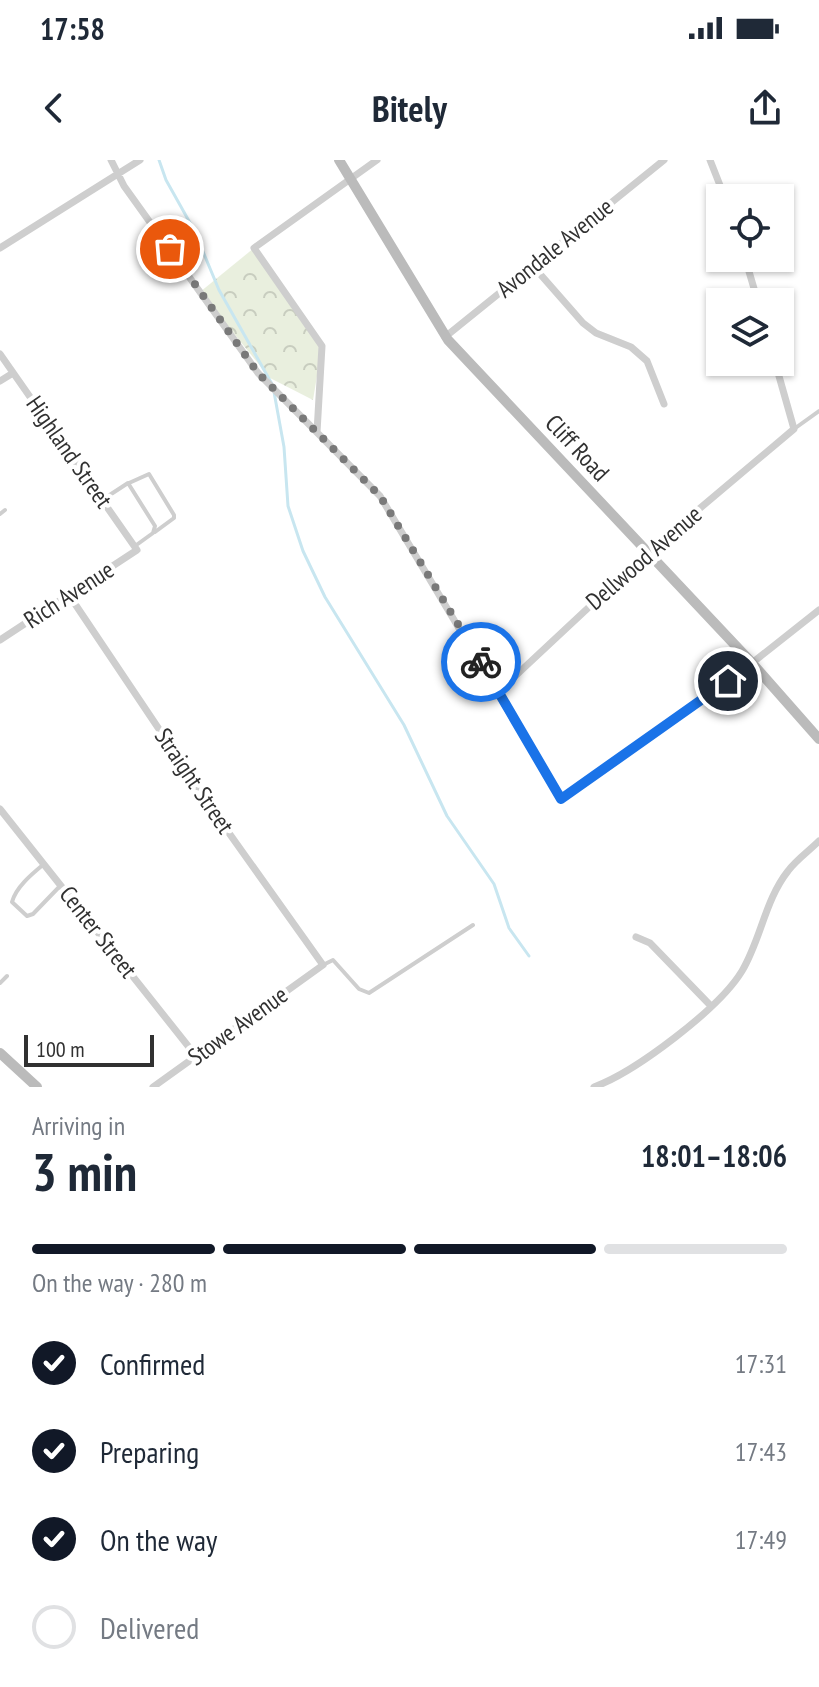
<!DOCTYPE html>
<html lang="en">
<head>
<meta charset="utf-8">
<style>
	body { margin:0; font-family:"PT Sans Narrow",sans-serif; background:#f6f6f7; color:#1f2937; height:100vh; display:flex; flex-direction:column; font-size:30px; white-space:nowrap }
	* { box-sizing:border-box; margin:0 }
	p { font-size:26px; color:#747a83 }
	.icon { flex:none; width:44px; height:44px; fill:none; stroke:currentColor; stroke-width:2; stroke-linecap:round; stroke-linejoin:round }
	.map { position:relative; height:927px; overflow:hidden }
	.sheet { display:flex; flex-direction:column; background:#fff; flex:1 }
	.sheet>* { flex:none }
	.controls { position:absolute; left:706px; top:24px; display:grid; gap:16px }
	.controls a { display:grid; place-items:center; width:88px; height:88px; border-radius:0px; background:#fff; box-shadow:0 2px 6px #0004; font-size:40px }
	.scale { position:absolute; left:24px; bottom:20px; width:130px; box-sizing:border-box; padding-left:8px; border:4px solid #313131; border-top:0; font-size:22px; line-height:28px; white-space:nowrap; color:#313131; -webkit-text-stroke:6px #fff; paint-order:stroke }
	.pin { position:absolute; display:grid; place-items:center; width:68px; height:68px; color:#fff; margin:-34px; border:4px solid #fff; border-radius:50%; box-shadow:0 2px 8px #0007 }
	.courier { position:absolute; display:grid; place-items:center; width:80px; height:80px; margin:-40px; border:6px solid #1a73e8; border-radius:50%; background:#fff; color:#222; box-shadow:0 2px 10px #0007 }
	.overview em { font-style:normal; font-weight:800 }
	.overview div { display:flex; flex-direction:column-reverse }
	.overview { display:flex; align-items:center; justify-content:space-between; height:136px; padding:0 32px }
	h1 { font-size:52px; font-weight:800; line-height:60px }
	.bar { display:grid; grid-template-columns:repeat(4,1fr); gap:12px 8px; align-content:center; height:96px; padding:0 32px }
	.bar i { height:10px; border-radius:6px; background:#e0e1e3 }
	.bar .active { background:#111827 }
	.bar p { grid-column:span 4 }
	ol { padding:0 32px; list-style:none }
	li { display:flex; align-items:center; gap:24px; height:88px }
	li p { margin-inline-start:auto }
	li .icon { padding:8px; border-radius:50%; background:#111827; color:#fff; stroke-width:4 }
	li:last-child { color:#747a83 }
	li i { width:44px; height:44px; border:4px solid #e0e1e3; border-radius:50% }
	.status { display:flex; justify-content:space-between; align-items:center; height:56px; padding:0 40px; background:#fff; direction:ltr }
	.status svg { height:22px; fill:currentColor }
	header { display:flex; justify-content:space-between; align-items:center; height:104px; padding:0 32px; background:#fff; font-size:36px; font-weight:800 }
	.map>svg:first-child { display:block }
</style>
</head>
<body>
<div class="status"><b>17:58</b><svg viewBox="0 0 49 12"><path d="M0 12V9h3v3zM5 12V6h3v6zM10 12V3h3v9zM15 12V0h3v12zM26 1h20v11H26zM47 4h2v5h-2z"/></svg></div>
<header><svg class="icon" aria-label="back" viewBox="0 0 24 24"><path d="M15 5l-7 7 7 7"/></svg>Bitely<svg class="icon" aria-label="share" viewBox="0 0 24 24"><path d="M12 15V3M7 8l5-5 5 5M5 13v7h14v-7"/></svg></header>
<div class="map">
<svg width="819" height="927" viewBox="0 0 819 927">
	<defs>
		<pattern id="park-crowns" width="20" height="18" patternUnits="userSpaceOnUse" patternTransform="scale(2)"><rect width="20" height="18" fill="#e9efde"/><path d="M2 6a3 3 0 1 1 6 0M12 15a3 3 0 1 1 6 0" fill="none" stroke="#c8cdbf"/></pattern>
	</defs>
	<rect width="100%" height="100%" fill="#fff"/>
	<path fill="url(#park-crowns)" d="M254 88 322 186 313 240 270 218 200 132Z"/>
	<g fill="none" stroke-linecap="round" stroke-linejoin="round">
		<path stroke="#c8e6f0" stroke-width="3" d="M159 0 166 20 194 70 219 130 272 224
			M274 232 284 287 288 346 303 391 325 437 404 565 447 656 494 724 509 768 529 796"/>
		<path stroke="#cecece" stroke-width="4" d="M794 269 819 251
			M129 323 149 314 174 355V358L155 372
			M102 340 128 323 155 366 153 373 135 386
			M0 354 5 350
			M44 704C32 714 16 727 12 742L27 756 33 754 61 725
			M323 805 333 800 359 829 369 833 473 765
			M0 823 7 816"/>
		<path stroke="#cecece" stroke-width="7" d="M111 0 124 26 258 213 380 336 561 639 752 503 819 450
			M710 0 725 38
			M0 88 140 0
			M745 98 758 142
			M533 106 583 163 596 173 631 187 647 201 664 244
			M445 177 664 0
			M0 194 137 390 0 480
			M0 221 13 213
			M317 272 322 186 254 88 377 0
			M69 435 224 666 323 805 153 927
			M498 532 648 392 794 269 775 202
			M0 649 196 896
			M636 777 650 783 710 845
			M594 927C635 912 719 849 742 811 761 779 765 740 788 711 796 700 809 691 819 681"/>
		<path stroke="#bbb" stroke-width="10" d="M339 0 448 180 752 503 819 579
			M0 893 37 927"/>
	</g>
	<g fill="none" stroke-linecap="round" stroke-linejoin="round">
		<path stroke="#797979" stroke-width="8" stroke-dasharray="0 14.4" d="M170 89 258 213 380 336 481 502"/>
		<path stroke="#1a73e8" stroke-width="10" d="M481 502 561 639 728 521"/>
	</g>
	<g text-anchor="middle" stroke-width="8" stroke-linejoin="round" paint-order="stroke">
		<g font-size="24" fill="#313131" stroke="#fff">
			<text transform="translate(555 88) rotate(-39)" y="8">Avondale Avenue</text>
			<text transform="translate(577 288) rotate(47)" y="8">Cliff Road</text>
			<text transform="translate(69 292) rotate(55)" y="8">Highland Street</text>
			<text transform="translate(644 398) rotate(-41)" y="8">Dellwood Avenue</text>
			<text transform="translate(69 435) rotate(-33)" y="8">Rich Avenue</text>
			<text transform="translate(194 621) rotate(56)" y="8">Straight Street</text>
			<text transform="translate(98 772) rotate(52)" y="8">Center Street</text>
			<text transform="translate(238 866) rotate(-36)" y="8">Stowe Avenue</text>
		</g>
	</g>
</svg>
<div class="controls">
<a><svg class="icon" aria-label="locate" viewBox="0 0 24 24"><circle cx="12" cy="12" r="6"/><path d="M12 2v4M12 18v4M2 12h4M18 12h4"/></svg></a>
<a><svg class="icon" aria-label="layers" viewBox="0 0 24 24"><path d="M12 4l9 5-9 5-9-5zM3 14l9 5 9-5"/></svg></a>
</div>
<div class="scale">100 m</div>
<div class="pin" style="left:170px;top:89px;background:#ea580c"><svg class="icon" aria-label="bag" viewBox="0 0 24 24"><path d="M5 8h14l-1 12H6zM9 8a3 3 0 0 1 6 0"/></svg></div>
<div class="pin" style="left:728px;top:521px;background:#1f2937"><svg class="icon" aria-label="home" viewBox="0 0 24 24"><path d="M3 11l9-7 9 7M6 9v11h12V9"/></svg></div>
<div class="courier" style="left:481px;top:502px"><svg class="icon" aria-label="bike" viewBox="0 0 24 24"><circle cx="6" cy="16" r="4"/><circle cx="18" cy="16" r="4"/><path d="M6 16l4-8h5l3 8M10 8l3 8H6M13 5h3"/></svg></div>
</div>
<section class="sheet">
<div class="overview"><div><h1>3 min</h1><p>Arriving in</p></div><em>18:01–18:06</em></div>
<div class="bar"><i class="active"></i><i class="active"></i><i class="active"></i><i></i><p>On the way · 280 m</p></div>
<ol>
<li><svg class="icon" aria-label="check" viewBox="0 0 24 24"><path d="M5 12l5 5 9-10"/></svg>Confirmed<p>17:31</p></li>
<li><svg class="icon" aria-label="check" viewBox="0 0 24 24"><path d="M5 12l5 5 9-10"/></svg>Preparing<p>17:43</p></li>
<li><svg class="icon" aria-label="check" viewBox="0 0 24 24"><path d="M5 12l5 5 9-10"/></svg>On the way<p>17:49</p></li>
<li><i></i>Delivered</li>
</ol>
</section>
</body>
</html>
